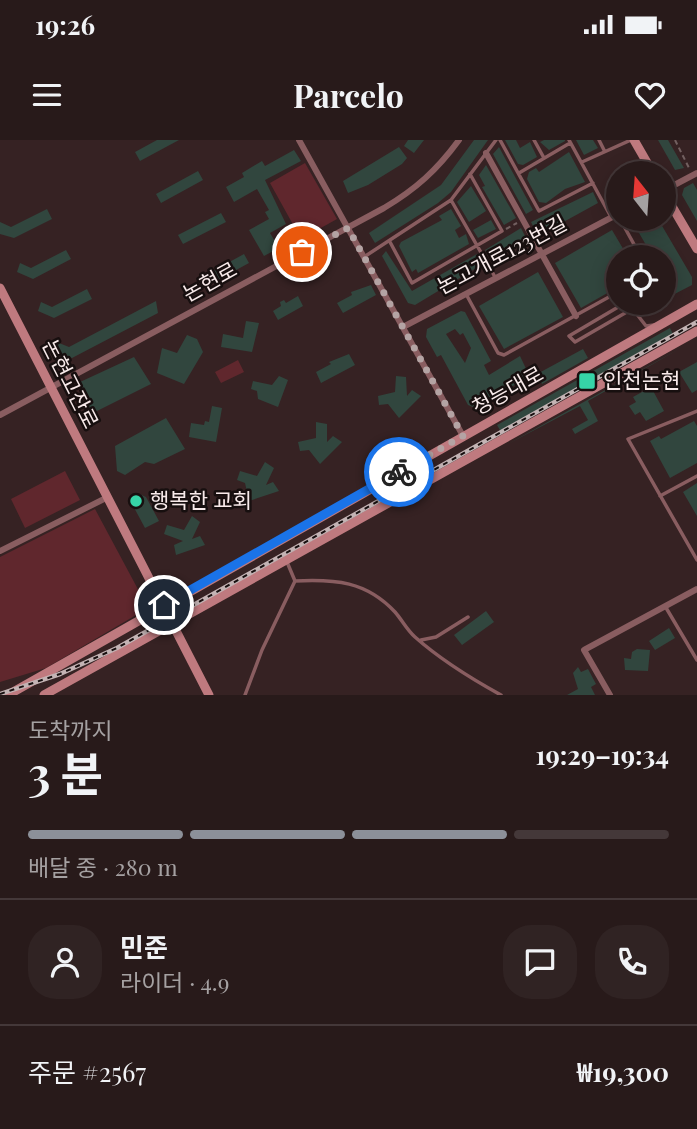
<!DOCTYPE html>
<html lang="ko">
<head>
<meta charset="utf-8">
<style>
	body { margin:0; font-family:"Playfair Display","Noto Sans KR",serif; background:#302323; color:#f1f3f6; height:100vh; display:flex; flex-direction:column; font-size:26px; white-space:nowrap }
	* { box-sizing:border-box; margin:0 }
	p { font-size:23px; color:#a5a1a2 }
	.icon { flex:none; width:38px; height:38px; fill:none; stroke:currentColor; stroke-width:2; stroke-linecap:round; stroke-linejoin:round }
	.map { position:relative; height:555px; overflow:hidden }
	.sheet { display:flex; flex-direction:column; background:#281a1a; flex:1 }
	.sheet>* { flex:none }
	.needle { width:46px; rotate:343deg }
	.controls { position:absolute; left:606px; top:21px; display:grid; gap:14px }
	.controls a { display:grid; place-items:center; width:70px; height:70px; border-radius:50%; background:#281a1a; box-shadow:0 4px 18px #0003,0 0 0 2px #443839; font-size:35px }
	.pin { position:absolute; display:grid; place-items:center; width:60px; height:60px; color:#fff; margin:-30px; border:4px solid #fff; border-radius:50%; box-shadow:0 2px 7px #0007 }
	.courier { position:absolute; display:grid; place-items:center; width:70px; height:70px; margin:-35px; border:5px solid #1a73e8; border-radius:50%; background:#fff; color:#222; box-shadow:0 2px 9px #0007 }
	.overview em { font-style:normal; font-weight:700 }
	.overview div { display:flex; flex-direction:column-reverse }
	.overview { display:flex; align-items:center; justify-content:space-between; height:119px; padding:0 28px }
	h1 { font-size:46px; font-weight:700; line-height:52px }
	.bar { display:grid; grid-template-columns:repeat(4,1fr); gap:10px 7px; align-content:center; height:84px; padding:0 28px }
	.bar i { height:9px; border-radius:5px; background:#443839 }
	.bar .selected { background:#8c9099 }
	.bar p { grid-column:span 4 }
	.line { display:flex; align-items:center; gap:18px; padding:0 28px; border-top:2px solid #443839 }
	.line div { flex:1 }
	.round { display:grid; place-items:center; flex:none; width:74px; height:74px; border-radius:28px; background:#302323 }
	.status { display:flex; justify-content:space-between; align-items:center; height:49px; padding:0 35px; background:#281a1a; direction:ltr }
	.status svg { height:19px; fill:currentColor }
	header { display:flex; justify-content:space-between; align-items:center; height:91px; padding:0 28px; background:#281a1a; font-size:32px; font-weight:700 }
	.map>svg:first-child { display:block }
</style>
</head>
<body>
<div class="status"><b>19:26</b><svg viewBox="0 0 49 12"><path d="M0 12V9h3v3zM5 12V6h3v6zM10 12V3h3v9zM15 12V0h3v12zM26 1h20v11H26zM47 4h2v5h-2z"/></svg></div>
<header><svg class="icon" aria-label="menu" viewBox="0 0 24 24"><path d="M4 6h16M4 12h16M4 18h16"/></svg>Parcelo<svg class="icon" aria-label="heart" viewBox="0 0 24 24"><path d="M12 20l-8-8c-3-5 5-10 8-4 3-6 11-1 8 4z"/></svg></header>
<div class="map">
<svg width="697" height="555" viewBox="0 0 697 555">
	<rect width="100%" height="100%" fill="#362223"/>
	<path fill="#60272d" d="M305 23 337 79 301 99 270 43Z
		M238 220 244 232 221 243 215 232Z
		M65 331 80 360 25 388 11 359Z
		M95 369 148 468 46 528 0 542V417Z"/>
	<path fill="#31463e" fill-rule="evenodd" d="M157 0H179L140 21 135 12Z
		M408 0H424L414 13 404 6Z
		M474 0H488L451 52 438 63 375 103 369 93 441 45Z
		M505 0H516L520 8 530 2 537 17 523 25 518 24Z
		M544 0H565V1L549 10 540 2Z
		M576 0H593L598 8 584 15Z
		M658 0H668L684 28 675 30Z
		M399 7 407 18 402 24 368 45 348 53 343 41Z
		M499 7 533 70 526 74 493 14Z
		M294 10 301 21 265 40 286 84 270 93 279 108 264 116 249 90 269 79 265 72 269 70 257 49 234 62 226 47 244 37 242 33 262 21 265 26Z
		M569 12 585 42 565 49 546 63 539 62 527 39 529 32 536 28 539 32Z
		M486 25 516 78 504 85 482 47 485 46 479 35Z
		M198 31 203 40 161 63 156 54Z
		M693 43 697 50V81L682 55 684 48Z
		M471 46 486 71 469 82 457 62Z
		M593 52 598 63 538 96 531 82Z
		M47 69 52 79 14 98 0 94V82L11 87Z
		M451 69 461 86 455 90 459 98 466 94 469 104 418 133 416 129 412 132 399 106 401 102 442 80 439 76Z
		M221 73 226 82 183 104 178 95Z
		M631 79H658L692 137V145L663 160V154L669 151 666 145 672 141 663 117H657L654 110 650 112Z
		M491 80 496 89 478 98 473 90Z
		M521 88 528 102 490 119 485 110Z
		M612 90 628 117H618V147L581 168 555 123Z
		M66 110 71 119 33 139 17 132 20 123 31 128Z
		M386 111 412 151 477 114 483 124 415 165 408 163 382 116Z
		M244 114 249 123 207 146 202 137Z
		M538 132 563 177 504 209 479 166Z
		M371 145 376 155 343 173 337 163 352 155 351 152Z
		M87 149 92 159 54 178 38 171 41 162 52 167Z
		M298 156 303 166 278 180 273 171 281 166 280 162 284 160 286 163Z
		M156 161 158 173 72 218 55 212 59 203 69 207Z
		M461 171 465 172 491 221 484 225 489 235 520 216 530 237 473 267 468 265 441 215 437 217 426 197 427 189ZM455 189 460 195 463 193 471 208 465 223 446 194Z
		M246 181 259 183 252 212 221 207 223 194 243 198Z
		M670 188 674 196 501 292 497 285Z
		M187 195 197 199 203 212 184 244 157 233 162 208 177 213Z
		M681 208 588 261 598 281 575 294 572 289 588 280 580 266 508 304Z
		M583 209 588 218 542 244 537 234Z
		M349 214 355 225 321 243 316 232 331 224 329 222Z
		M134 217 151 244 91 274 80 242Z
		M697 222V250L692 253 679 232Z
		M279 236 288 240 278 267 258 259 257 251 251 249 253 241 272 245Z
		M396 236 406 237 407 256 412 250 421 256 399 278 388 264 379 265 378 256 395 252Z
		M651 247 664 271 646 281 640 272 635 275 629 266 636 262 633 257Z
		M212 266 222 268 216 302 189 297 191 283 204 285 205 281 209 282Z
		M166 278 185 309 154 324 145 322 125 335 117 331 115 306Z
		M694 281 697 286V323L670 338 650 301 659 296 661 299Z
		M316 282 327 284V302L333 296 342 302 320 324 309 310 300 311 298 302 316 298Z
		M265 322 274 328 266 345 273 342 279 351 249 361 245 343 237 340 240 331 257 336Z
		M697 343V376L683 352Z
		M137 353 146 357 159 381 145 388 131 362 132 356Z
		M192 376 200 382 192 399 200 396 205 405 176 415 174 405 183 401 164 394 167 385 184 390Z
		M486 471 494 482 462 505 454 495Z
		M669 488 675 498 655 510 649 501Z
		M637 509 650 510 648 531 625 530 624 518 631 519 632 512Z
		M578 527 581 532 588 529 596 544 591 547 595 555H567L578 549 573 533Z"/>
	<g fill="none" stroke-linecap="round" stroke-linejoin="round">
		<path stroke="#726060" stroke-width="2" stroke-dasharray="5 3.5" stroke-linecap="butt" d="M675 0 690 30
			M506 89 517 83"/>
		<path stroke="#895d60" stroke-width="3.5" d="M500 0 539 71 593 43
			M534 0 544 18
			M569 0 611 77
			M599 0 604 10
			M582 22 631 0
			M519 33 570 3
			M451 60 495 137
			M620 79 641 117
			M390 102 412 143 502 91 470 34
			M364 117 451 60 496 0
			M466 154 498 213 504 215 618 152
			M632 169 575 202 569 196 625 163 629 164 646 186 654 185
			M697 271 628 299 697 420
			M660 356 697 336
			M287 422 295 441C335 439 366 441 395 472 402 480 407 490 415 497 442 521 470 538 501 555
			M665 466 697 520
			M421 500 436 497 468 477
			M245 555 262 510 295 441"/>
		<path stroke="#895d60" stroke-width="6" d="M299 0 463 296
			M486 13 576 176
			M663 51 697 33
			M403 187 618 74
			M0 275 384 68C416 49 437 30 459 0
			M0 411 108 357
			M610 555 584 510 697 449"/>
		<path stroke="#bf7a7f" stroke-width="9" d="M634 0 653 33
			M663 51 697 109
			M0 148 209 555
			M8 555 697 164
			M44 555 697 191"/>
		<g stroke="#c3b3b4" stroke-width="4.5">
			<path id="rail" d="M0 554 60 534 117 508 697 182"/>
		</g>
		<use href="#rail" stroke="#170f0f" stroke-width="2" stroke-dasharray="5" stroke-linecap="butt"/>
	</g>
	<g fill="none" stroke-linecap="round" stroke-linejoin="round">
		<path stroke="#b4a4a4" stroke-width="7" stroke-dasharray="0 12.6" d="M302 112 348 88 463 296 399 332"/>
		<path stroke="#1a73e8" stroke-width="9" d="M164 465 399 332"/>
	</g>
	<g fill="#36d4a7" stroke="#170f0f" stroke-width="2.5">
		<rect x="578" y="232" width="18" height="18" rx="3.5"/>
		<circle cx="136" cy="361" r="7"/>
	</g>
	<g text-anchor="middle" stroke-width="5" stroke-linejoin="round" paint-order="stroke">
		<g font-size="21" fill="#f8eaea" stroke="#170f0f">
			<text transform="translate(502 115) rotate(-28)" y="7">논고개로123번길</text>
			<text transform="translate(210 142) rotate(-29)" y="7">논현로</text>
			<text transform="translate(70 244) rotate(63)" y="7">논현고잔로</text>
			<text transform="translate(508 251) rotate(-29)" y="7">청능대로</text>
		</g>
		<g font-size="21" fill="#f8eaea" stroke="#170f0f" text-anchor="start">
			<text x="603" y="248">인천논현</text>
			<text x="150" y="368">행복한 교회</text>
		</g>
	</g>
</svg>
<div class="controls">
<a><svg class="needle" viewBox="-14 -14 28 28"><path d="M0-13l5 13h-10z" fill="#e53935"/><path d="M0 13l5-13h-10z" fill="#a5a1a2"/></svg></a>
<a><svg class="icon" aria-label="locate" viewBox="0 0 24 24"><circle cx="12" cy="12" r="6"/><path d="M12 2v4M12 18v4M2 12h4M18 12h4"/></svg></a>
</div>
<div class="pin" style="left:302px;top:112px;background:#ea580c"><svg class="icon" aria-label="bag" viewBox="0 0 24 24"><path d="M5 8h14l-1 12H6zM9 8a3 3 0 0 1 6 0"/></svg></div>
<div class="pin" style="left:164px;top:465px;background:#1f2937"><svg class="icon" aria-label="home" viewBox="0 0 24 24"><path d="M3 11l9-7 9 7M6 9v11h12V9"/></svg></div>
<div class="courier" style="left:399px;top:332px"><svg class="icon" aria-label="bike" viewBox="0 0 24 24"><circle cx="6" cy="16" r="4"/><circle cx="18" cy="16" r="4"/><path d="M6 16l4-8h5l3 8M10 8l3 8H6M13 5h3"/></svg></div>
</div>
<section class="sheet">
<div class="overview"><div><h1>3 분</h1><p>도착까지</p></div><em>19:29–19:34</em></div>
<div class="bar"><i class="selected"></i><i class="selected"></i><i class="selected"></i><i></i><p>배달 중 · 280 m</p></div>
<div class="line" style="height:126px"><a class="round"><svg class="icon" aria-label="person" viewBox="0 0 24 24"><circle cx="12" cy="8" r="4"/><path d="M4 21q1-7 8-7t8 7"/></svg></a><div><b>민준</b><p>라이더 · 4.9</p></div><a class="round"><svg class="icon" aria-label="chat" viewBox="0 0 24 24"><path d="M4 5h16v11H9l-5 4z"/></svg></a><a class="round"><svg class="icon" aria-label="phone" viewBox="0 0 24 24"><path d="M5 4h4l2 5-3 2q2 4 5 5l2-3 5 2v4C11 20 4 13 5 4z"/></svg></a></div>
<div class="line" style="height:91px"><div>주문 #2567</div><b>₩19,300</b></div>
</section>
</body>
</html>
